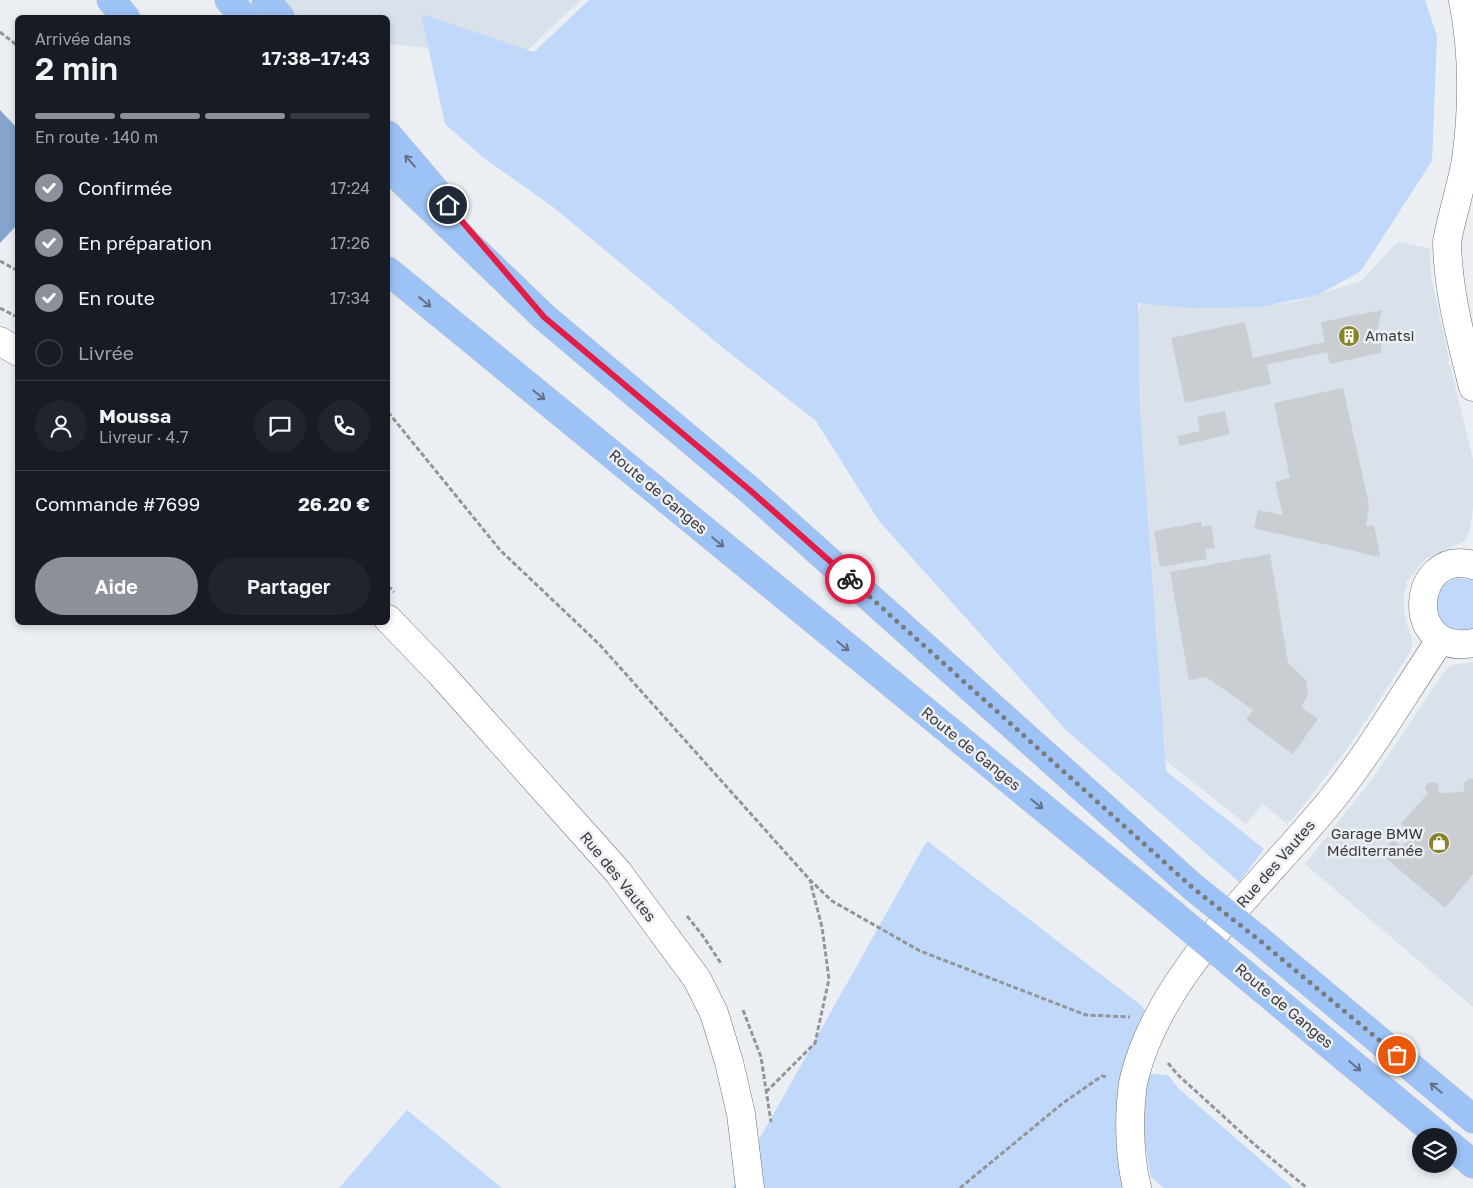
<!DOCTYPE html>
<html lang="fr">
<head>
<meta charset="utf-8">
<style>
	body { margin:0; font-family:"Golos Text",sans-serif; background:#20242c; color:#f1f3f6; height:100vh; display:flex; flex-direction:column; font-size:19px; white-space:nowrap }
	* { box-sizing:border-box; margin:0 }
	p { font-size:16px; color:#9ea1a6 }
	.icon { flex:none; width:28px; height:28px; fill:none; stroke:currentColor; stroke-width:2; stroke-linecap:round; stroke-linejoin:round }
	.map { position:relative; flex:1; overflow:hidden }
	.sheet { position:absolute; left:15px; top:15px; width:375px; height:610px; display:flex; flex-direction:column; background:#171b24; border-radius:8px; box-shadow:0 2px 8px #0003 }
	.sheet>* { flex:none }
	.buttons { position:absolute; left:1412px; top:1128px; display:grid; gap:10px }
	.buttons a { display:grid; place-items:center; width:45px; height:45px; border-radius:50%; background:#171b24; box-shadow:0 2px 8px #0003; font-size:25px }
	.pin { position:absolute; display:grid; place-items:center; width:42px; height:42px; color:#fff; margin:-21px; border:2px solid #fff; border-radius:50%; box-shadow:0 1px 5px #0007 }
	.courier { position:absolute; display:grid; place-items:center; width:50px; height:50px; margin:-25px; border:4px solid #e11d48; border-radius:50%; background:#fff; color:#222; box-shadow:0 1px 6px #0007 }
	.headline em { font-style:normal; font-weight:600 }
	.headline div { display:flex; flex-direction:column-reverse }
	.headline { display:flex; align-items:center; justify-content:space-between; height:85px; padding:0 20px }
	h1 { font-size:32px; font-weight:600; line-height:38px }
	.bar { display:grid; grid-template-columns:repeat(4,1fr); gap:8px 5px; align-content:center; height:60px; padding:0 20px }
	.bar i { height:6px; border-radius:4px; background:#363941 }
	.bar .active { background:#8c9099 }
	.bar p { grid-column:span 4 }
	.line { display:flex; align-items:center; gap:12px; padding:0 20px; border-top:1px solid #363941 }
	.line div { flex:1 }
	.round { display:grid; place-items:center; flex:none; width:52px; height:52px; border-radius:26px; background:#20242c }
	ol { padding:0 20px; list-style:none }
	li { display:flex; align-items:center; gap:15px; height:55px }
	li p { margin-inline-start:auto }
	li .icon { padding:5px; border-radius:50%; background:#8c9099; color:#fff; stroke-width:4 }
	li:last-child { color:#9ea1a6 }
	li i { width:28px; height:28px; border:2px solid #363941; border-radius:50% }
	.button { display:flex; gap:10px; margin-top:auto; padding:10px 20px }
	.button a { flex:1; height:58px; border-radius:30px; background:#8c9099; color:#fff; font-size:20px; font-weight:600; line-height:58px; text-align:center }
	.button a+a { background:#20242c; color:#f1f3f6 }
	.map>svg:first-child { display:block }
</style>
</head>
<body>
<div class="map">
<svg width="1473" height="1188" viewBox="0 0 1473 1188">
	<rect width="100%" height="100%" fill="#ebeef2"/>
	<path fill="#d9e1eb" d="M283 0H581L521 56 388 44V18L299 17Z
		M1398 242 1428 248 1430 251 1431 276 1449 360 1447 363 1450 365 1473 460V507L1470 530 1465 541 1426 559 1409 579 1406 581 1407 585 1404 593V609L1406 623 1413 642 1410 652 1365 722 1362 723V726L1344 753 1291 821H1287L1288 825 1263 804 1246 824 1165 760 1130 339 1143 296 1277 304 1294 302 1361 281Z
		M1472 662 1473 663V1007L1305 864 1373 778 1444 672 1451 665Z"/>
	<path fill="#c0d8fa" d="M589 0H1425L1437 36 1432 161 1361 271 1318 295 1261 307 1191 308 1138 303 1140 410 1166 771 1264 849 1239 882 1066 730 879 521 816 421 722 347 553 207 484 158 445 124 421 14 534 52Z
		M1457 578 1473 580V629L1470 630C1464 630 1456 631 1451 629 1428 621 1432 585 1457 578Z
		M927 841 1142 1006 1153 1025 1144 1048 1137 1188H732Z
		M1150 1074 1168 1075 1178 1088 1293 1188H1164L1151 1177 1143 1133 1144 1096Z
		M407 1110 502 1188H339Z"/>
	<path fill="#85a3cd" d="M0 110 18 129 17 225 0 243Z"/>
	<path fill="#cacdd1" d="M1382 310 1377 331 1374 332 1376 342 1381 341V353L1330 364 1327 352 1267 365 1271 384 1185 403 1171 338 1245 322 1253 358 1325 342 1321 322Z
		M1343 388 1369 505 1366 526 1374 525 1380 557 1254 528 1258 510 1283 515 1275 482 1290 478 1274 403Z
		M1225 411 1230 434 1180 446 1177 436 1200 431 1197 417Z
		M1201 522 1202 527 1211 525 1215 548 1205 549 1207 559 1160 567 1154 531Z
		M1270 554 1288 663 1306 680 1308 695 1301 707 1318 719 1293 754 1246 720 1253 710 1206 677 1189 680 1170 572Z
		M1468 779H1473V874L1445 908 1381 854 1393 839 1402 847 1414 834 1401 824 1428 793 1425 789 1427 784 1432 782 1437 783 1439 788 1438 791 1440 793 1463 792 1465 790 1463 784Z"/>
	<g fill="none" stroke-linecap="round" stroke-linejoin="round">
		<g stroke="#717377" stroke-width="29">
			<path id="tertiary" d="M1463 0C1473 51 1473 108 1466 160 1461 188 1452 214 1447 242 1448 292 1461 339 1473 387
				M0 341 18 352
				M1473 565C1410 548 1403 657 1473 643
				M388 619 441 674 618 872 697 979 714 1013 729 1062 741 1114 750 1188
				M1137 1188C1130 1159 1129 1132 1131 1102 1132 1095 1132 1086 1134 1079 1160 971 1265 883 1333 798 1373 748 1405 692 1441 639"/>
		</g>
		<g stroke="#cccccd" stroke-width="29">
			<path id="primary" d="M111 0 126 18
				M229 0 245 18
				M266 0 281 18
				M388 135 439 195
				M388 167 544 317 752 492 1193 887
				M388 271 1173 914
				M1259 940 1473 1119
				M1236 967 1439 1136
				M1449 1144 1473 1164"/>
		</g>
		<path stroke="#939598" stroke-width="3" stroke-dasharray="5 2.5" stroke-linecap="butt" d="M0 32 18 46
			M0 261 18 271
			M0 308 15 316
			M388 412 500 550 599 644 810 880 832 901 920 951 1086 1015 1130 1017
			M388 586 394 592
			M687 916 703 936 722 965
			M743 1010 761 1057 771 1122
			M1168 1063 1178 1075 1255 1145 1307 1188
			M766 1092 815 1043 829 979 822 927 810 881
			M960 1188 1063 1103 1102 1076 1108 1077"/>
		<use href="#tertiary" stroke="#fff" stroke-width="28"/>
		<use href="#primary" stroke="#9dc2f5" stroke-width="28"/>
		<g stroke="#cccccd" stroke-width="29" stroke-linecap="butt">
			<path id="primary-bridge" d="M1193 887 1259 940
				M1173 914 1236 967"/>
		</g>
		<use href="#primary-bridge" stroke="#9dc2f5" stroke-width="28"/>
	</g>
	<defs><path id="oneway-shaft" d="M-6 0H5M1.5-3L5.5 0L1.5 3" fill="none" stroke-width="1.6" stroke-linecap="round" stroke-linejoin="round" transform="scale(1.25)"/></defs>
	<g stroke="#627187">
		<use href="#oneway-shaft" transform="translate(410 161) rotate(-131)"/>
		<use href="#oneway-shaft" transform="translate(425 302) rotate(40)"/>
		<use href="#oneway-shaft" transform="translate(539 395) rotate(39)"/>
		<use href="#oneway-shaft" transform="translate(718 542) rotate(40)"/>
		<use href="#oneway-shaft" transform="translate(843 646) rotate(39)"/>
		<use href="#oneway-shaft" transform="translate(1037 804) rotate(39)"/>
		<use href="#oneway-shaft" transform="translate(1355 1066) rotate(40)"/>
		<use href="#oneway-shaft" transform="translate(1436 1088) rotate(-140)"/>
	</g>
	<g fill="none" stroke-linecap="round" stroke-linejoin="round">
		<path stroke="#787a7c" stroke-width="5" stroke-dasharray="0 9" d="M850 579 1193 888 1259 940 1397 1055"/>
		<path stroke="#e11d48" stroke-width="6" d="M448 205 544 317 752 492 850 579"/>
	</g>
	<defs>
		<g id="building-disc" transform="scale(1.125)"><circle r="9.5" fill="#87832b" stroke="#ebeef2"/><path d="M-4-6H4V6H1V3H-1V6H-4ZM-2.5-4.3h1.7v1.8h-1.7ZM.8-4.3h1.7v1.8H.8ZM-2.5-1h1.7V.8h-1.7ZM.8-1h1.7V.8H.8Z" fill="#fff"/></g>
		<g id="shop-disc" transform="scale(1.125)"><circle r="9.5" fill="#87832b" stroke="#ebeef2"/><path d="M-5-2.5h2.3a2.7 3.5 0 0 1 5.4 0H5L5.5 6h-11ZM-1.5-2.5h3a1.5 2.3 0 0 0-3 0Z" fill="#fff"/></g>
	</defs>
	<g fill-rule="evenodd">
		<use href="#building-disc" x="1349" y="336"/>
		<use href="#shop-disc" x="1439" y="843"/>
	</g>
	<g text-anchor="middle" stroke-width="5" stroke-linejoin="round" paint-order="stroke">
		<g font-size="15" fill="#3a3b3d" stroke="#ebeef2" text-anchor="start">
			<text x="1365" y="341">Amatsi</text>
			<text x="1423" y="839" text-anchor="end">Garage BMW<tspan x="1423" dy="17">Méditerranée</tspan></text>
		</g>
		<g font-size="15" fill="#3a3b3d" stroke="#ebeef2">
			<text transform="translate(658 492) rotate(40)" y="5">Route de Ganges</text>
			<text transform="translate(971 749) rotate(39)" y="5">Route de Ganges</text>
			<text transform="translate(1276 864) rotate(-49)" y="5">Rue des Vautes</text>
			<text transform="translate(618 877) rotate(51)" y="5">Rue des Vautes</text>
			<text transform="translate(1284 1006) rotate(40)" y="5">Route de Ganges</text>
		</g>
	</g>
</svg>
<div class="buttons">
<a><svg class="icon" aria-label="layers" viewBox="0 0 24 24"><path d="M12 4l9 5-9 5-9-5zM3 14l9 5 9-5"/></svg></a>
</div>
<div class="pin" style="left:1397px;top:1055px;background:#ea580c"><svg class="icon" aria-label="bag" viewBox="0 0 24 24"><path d="M5 8h14l-1 12H6zM9 8a3 3 0 0 1 6 0"/></svg></div>
<div class="pin" style="left:448px;top:205px;background:#1f2937"><svg class="icon" aria-label="home" viewBox="0 0 24 24"><path d="M3 11l9-7 9 7M6 9v11h12V9"/></svg></div>
<div class="courier" style="left:850px;top:579px"><svg class="icon" aria-label="bike" viewBox="0 0 24 24"><circle cx="6" cy="16" r="4"/><circle cx="18" cy="16" r="4"/><path d="M6 16l4-8h5l3 8M10 8l3 8H6M13 5h3"/></svg></div>
<section class="sheet">
<div class="headline"><div><h1>2 min</h1><p>Arrivée dans</p></div><em>17:38–17:43</em></div>
<div class="bar"><i class="active"></i><i class="active"></i><i class="active"></i><i></i><p>En route · 140 m</p></div>
<ol>
<li><svg class="icon" aria-label="check" viewBox="0 0 24 24"><path d="M5 12l5 5 9-10"/></svg>Confirmée<p>17:24</p></li>
<li><svg class="icon" aria-label="check" viewBox="0 0 24 24"><path d="M5 12l5 5 9-10"/></svg>En préparation<p>17:26</p></li>
<li><svg class="icon" aria-label="check" viewBox="0 0 24 24"><path d="M5 12l5 5 9-10"/></svg>En route<p>17:34</p></li>
<li><i></i>Livrée</li>
</ol>
<div class="line" style="height:90px"><a class="round"><svg class="icon" aria-label="person" viewBox="0 0 24 24"><circle cx="12" cy="8" r="4"/><path d="M4 21q1-7 8-7t8 7"/></svg></a><div><b>Moussa</b><p>Livreur · 4.7</p></div><a class="round"><svg class="icon" aria-label="chat" viewBox="0 0 24 24"><path d="M4 5h16v11H9l-5 4z"/></svg></a><a class="round"><svg class="icon" aria-label="phone" viewBox="0 0 24 24"><path d="M5 4h4l2 5-3 2q2 4 5 5l2-3 5 2v4C11 20 4 13 5 4z"/></svg></a></div>
<div class="line" style="height:65px"><div>Commande #7699</div><b>26.20 €</b></div>
<div class="button"><a>Aide</a><a>Partager</a></div>
</section>
</div>
</body>
</html>
